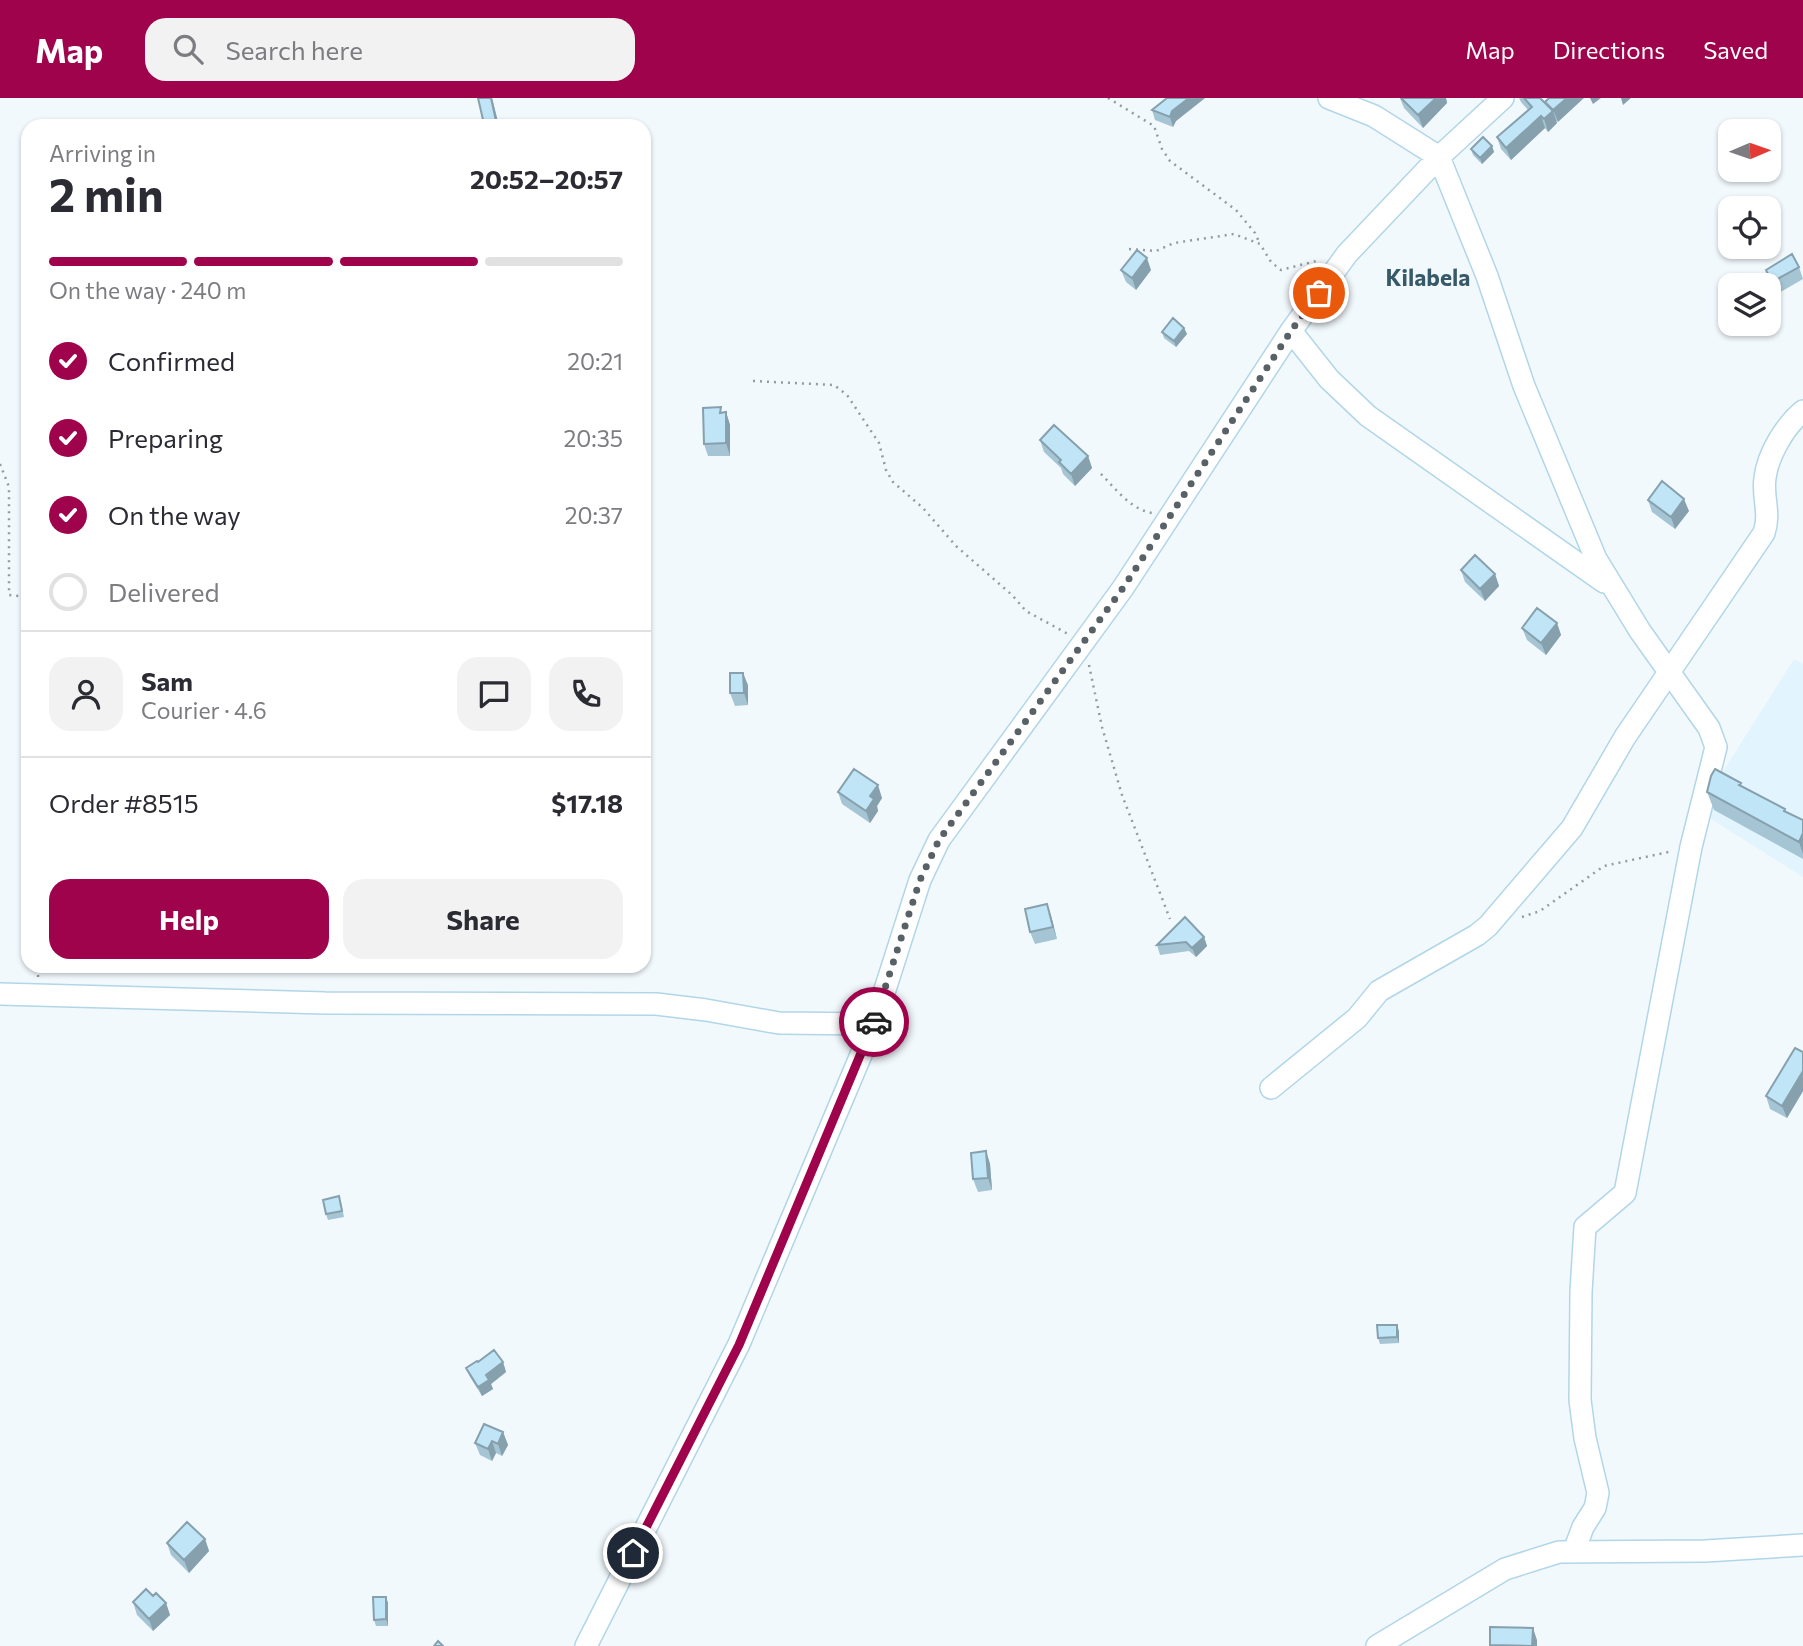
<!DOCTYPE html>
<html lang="en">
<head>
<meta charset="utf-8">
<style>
	body { margin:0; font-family:Commissioner,sans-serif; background:#f2f2f3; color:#2b2b33; height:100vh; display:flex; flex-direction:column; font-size:26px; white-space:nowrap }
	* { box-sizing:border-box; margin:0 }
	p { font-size:23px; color:#7c7c81 }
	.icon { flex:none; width:38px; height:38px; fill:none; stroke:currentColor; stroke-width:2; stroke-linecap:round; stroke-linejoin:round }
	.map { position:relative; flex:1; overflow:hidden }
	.sheet { position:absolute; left:21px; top:21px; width:630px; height:854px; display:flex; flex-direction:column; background:#fff; border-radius:21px; box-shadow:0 2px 5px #0004 }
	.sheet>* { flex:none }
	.needle { width:46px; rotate:88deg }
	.fabs { position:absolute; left:1718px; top:21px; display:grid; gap:14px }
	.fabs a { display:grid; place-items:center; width:63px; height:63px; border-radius:14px; background:#fff; box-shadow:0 2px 5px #0004; font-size:35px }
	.pin { position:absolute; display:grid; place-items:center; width:60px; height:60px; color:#fff; margin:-30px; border:4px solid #fff; border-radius:50%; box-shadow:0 2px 7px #0007 }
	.courier { position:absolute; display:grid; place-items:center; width:70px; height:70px; margin:-35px; border:5px solid #9e034c; border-radius:50%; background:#fff; color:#222; box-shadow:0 2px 9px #0007 }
	.head em { font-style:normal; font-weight:700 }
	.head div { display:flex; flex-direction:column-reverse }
	.head { display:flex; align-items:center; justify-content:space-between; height:119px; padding:0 28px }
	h1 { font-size:46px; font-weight:700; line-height:52px }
	.bar { display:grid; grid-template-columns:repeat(4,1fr); gap:10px 7px; align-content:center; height:84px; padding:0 28px }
	.bar i { height:9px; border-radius:5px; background:#e1e1e2 }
	.bar .on { background:#9e034c }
	.bar p { grid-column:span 4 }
	.line { display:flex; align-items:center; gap:18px; padding:0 28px; border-top:2px solid #e1e1e2 }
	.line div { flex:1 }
	.round { display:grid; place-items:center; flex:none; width:74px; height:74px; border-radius:21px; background:#f2f2f3 }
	ol { padding:0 28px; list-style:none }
	li { display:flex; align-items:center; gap:21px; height:77px }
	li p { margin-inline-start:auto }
	li .icon { padding:7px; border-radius:50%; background:#9e034c; color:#fff; stroke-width:4 }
	li:last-child { color:#7c7c81 }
	li i { width:38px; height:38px; border:4px solid #e1e1e2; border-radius:50% }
	.button { display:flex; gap:14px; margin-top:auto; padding:14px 28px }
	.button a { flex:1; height:80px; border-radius:21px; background:#9e034c; color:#fff; font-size:28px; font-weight:700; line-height:80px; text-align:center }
	.button a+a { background:#f2f2f3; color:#2b2b33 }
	header { display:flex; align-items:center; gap:42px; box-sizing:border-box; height:98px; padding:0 35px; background:#9e034c; color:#fff }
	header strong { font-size:33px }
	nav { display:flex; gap:38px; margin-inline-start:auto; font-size:24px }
	.search { width:490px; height:63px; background:#f2f2f3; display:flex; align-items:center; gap:18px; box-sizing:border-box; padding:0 24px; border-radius:21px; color:#7c7c81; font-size:26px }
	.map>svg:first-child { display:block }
</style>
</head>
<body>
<header>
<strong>Map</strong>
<div class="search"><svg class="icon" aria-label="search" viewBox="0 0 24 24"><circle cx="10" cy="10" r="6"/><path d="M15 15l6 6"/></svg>Search here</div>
<nav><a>Map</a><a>Directions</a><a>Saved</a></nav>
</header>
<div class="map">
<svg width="1803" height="1548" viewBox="0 0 1803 1548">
	<rect width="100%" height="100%" fill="#f2f9fd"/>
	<path fill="#e2f4fd" d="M1794 561 1803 566V779L1698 713Z"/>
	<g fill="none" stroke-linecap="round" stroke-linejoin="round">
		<g stroke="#b1d6e8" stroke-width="24">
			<path id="minor" d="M1329 0 1374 18 1439 59 1487 178 1524 288 1596 461 1640 533 1709 630 1716 649 1691 749 1625 1095 1585 1129 1581 1194 1580 1302 1585 1340 1598 1395 1595 1410 1583 1429 1574 1453
				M1291 233 1329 281 1368 318 1604 484
				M0 896 325 905 656 906 706 912 779 925 874 926
				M1271 990 1357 920 1379 893 1477 837 1488 828 1572 730 1625 639 1764 435C1771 414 1762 400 1765 380 1768 356 1785 328 1803 313
				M586 1548 739 1246 874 926 920 782 939 742 1123 490 1291 233 1347 156 1439 59 1503 0
				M1377 1548 1505 1471 1559 1454 1705 1453 1803 1447"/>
		</g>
		<path stroke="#929ba0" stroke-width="2.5" stroke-dasharray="2 5" stroke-linecap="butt" d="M1108 0 1154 28 1162 51 1170 63 1236 112 1255 135 1260 146
			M1129 151 1156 153 1174 145 1234 136 1260 146 1271 164 1281 172 1320 162
			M753 283 834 287 847 297 879 345 886 372 893 384 923 410 956 448 1012 497 1026 513 1068 536
			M0 366 9 389V497L28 499
			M1101 376C1116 391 1130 411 1152 415
			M1089 567 1102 629 1122 697 1170 821
			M1522 819 1540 813 1604 768 1673 753
			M38 879 39 868"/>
		<use href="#minor" stroke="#fff" stroke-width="21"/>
	</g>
	<path fill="#a5c5d4" d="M478 0H492L499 28H485Z
		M1205 0 1176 23 1173 29 1155 22 1152 12Z
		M1400 0H1446L1447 5 1423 30 1404 10Z
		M1519 0H1540L1546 6 1545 4 1549 0 1558 24 1556 23 1557 25 1548 34 1545 30 1511 62 1501 51 1497 39 1528 12 1521 4Z
		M1492 48 1494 54 1482 66 1473 57 1471 51Z
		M1799 169 1803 181 1777 196 1770 184 1766 172Z
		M1121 172H1151L1136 192 1126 184Z
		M1184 230 1187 236 1176 249 1164 240 1162 234Z
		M726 314 730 327V358H708L704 346 722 315Z
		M1040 342 1088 358 1092 370 1075 388 1063 376 1061 370 1044 354Z
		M1648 402 1689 413 1675 431 1652 414Z
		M1461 472 1495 476 1499 488 1485 503 1465 484Z
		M1557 525 1561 537 1546 557 1527 542 1522 530Z
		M748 587V607L735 608 730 595Z
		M1741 685 1742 689 1785 711V714L1803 722V761L1714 712 1707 694Z
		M838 694 882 700 877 708 878 713 870 725 842 706Z
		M1047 806 1051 818 1057 841 1035 846 1030 834Z
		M1204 839 1207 848 1196 859 1189 853 1160 857 1157 847Z
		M1803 954V993L1787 1020 1770 1011 1766 998Z
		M986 1053 990 1066 992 1092 978 1094 973 1081Z
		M341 1104 344 1119 328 1122 326 1116Z
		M1399 1233V1245L1380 1246 1378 1240Z
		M478 1264H503L506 1274 491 1286 493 1291 482 1298 470 1279 466 1270Z
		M503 1334 508 1347 502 1358 496 1355 492 1363 480 1357 475 1345Z
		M205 1441 209 1453 189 1475 171 1457 167 1445Z
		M153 1498 166 1505 170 1517 153 1533 137 1517 133 1504Z
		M386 1499 388 1505V1528H376L374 1522Z"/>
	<path fill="#86a0ad" d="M491 0H492L499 28 496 23Z
		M1189 0H1205L1176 23 1173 29 1170 19 1172 13Z
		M1436 0H1446L1447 5 1423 30 1418 17Z
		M1567 0H1584L1558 24 1553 12Z
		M1590 0H1601L1593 6Z
		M1621 0H1631L1623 7Z
		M1553 13 1557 25 1548 34 1544 21Z
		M1541 18 1545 30 1511 62 1506 50Z
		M1492 48 1494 54 1482 66 1480 60Z
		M1147 160 1151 172 1136 192 1132 180Z
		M1184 230 1187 236 1176 249 1174 243Z
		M726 314 730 327V358L726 345Z
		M1088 358 1092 370 1075 388 1071 376Z
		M1684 401 1689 413 1675 431 1671 419Z
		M1495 476 1499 488 1485 503 1480 491Z
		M1557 525 1561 537 1546 557 1541 545Z
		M743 575 748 587V607L744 595Z
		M878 687 882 700 877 708 878 713 870 725 866 713 870 698Z
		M1803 735V756L1799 744Z
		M1047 806 1051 818 1057 841 1053 829Z
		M1204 839 1207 848 1196 859 1192 850Z
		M1803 973V993L1787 1020 1782 1008Z
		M986 1053 990 1066 992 1092 988 1080Z
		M1397 1227 1399 1233V1245L1397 1239Z
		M503 1264 506 1274 491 1286 493 1291 482 1298 478 1289 486 1277Z
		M503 1334 508 1347 502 1358 498 1346Z
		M492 1343 496 1355 492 1363 488 1351Z
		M205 1441 209 1453 189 1475 184 1462Z
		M386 1499 388 1505V1528L386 1521Z
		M166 1505 170 1517 153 1533 149 1521Z
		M1533 1530 1537 1542V1548H1532Z"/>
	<path fill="#c0e5f7" stroke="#86a0ad" stroke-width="2" d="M478 0H491L496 23 484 26Z
		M1167 0H1189L1172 13 1170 19 1152 12Z
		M1401 0H1436L1418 17Z
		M1524 0H1540L1553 13 1544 21 1541 18 1506 50 1497 39 1532 9Z
		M1549 0H1567L1553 12 1545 4Z
		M1483 39 1492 48 1480 60 1471 51Z
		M1137 152 1147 160 1132 180 1121 172Z
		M1792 156 1799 169 1772 184 1766 172Z
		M1173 220 1184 230 1174 243 1162 234Z
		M721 309 720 315 726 314V345L704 346 703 310Z
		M1054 327 1088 358 1071 376 1059 364 1061 362 1040 342Z
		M1662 383 1684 401 1671 419 1648 402Z
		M1475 457 1495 476 1480 491 1461 472Z
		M1537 510 1557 525 1541 545 1522 530Z
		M730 575H743L744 595H730Z
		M854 671 878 687 870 698 874 701 866 713 838 694Z
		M1715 671 1741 685 1739 687 1785 711 1784 713 1803 722V735L1799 744 1707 694 1711 678Z
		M1047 806 1053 829 1030 834 1025 811Z
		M1185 819 1204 839 1192 850 1186 844 1157 847Z
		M1795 950 1803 954V973L1782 1008 1766 998Z
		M986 1053 988 1080 973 1081 971 1055Z
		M339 1098 342 1113 326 1116 323 1102Z
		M1377 1227H1397V1239L1378 1240Z
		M494 1252 503 1264 486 1277 489 1282 478 1289 466 1270 477 1263 478 1264Z
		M484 1326 503 1334 498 1346 492 1343 488 1351 475 1345Z
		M187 1424 205 1441 184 1462 167 1445Z
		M146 1491 153 1498 156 1495 166 1505 149 1521 133 1504Z
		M373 1499H386V1521L374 1522Z
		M1490 1529 1533 1530 1532 1548 1490 1547Z
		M438 1543 443 1548H434Z"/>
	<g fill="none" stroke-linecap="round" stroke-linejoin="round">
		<path stroke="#576166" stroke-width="7" stroke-dasharray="0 12.6" d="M874 924 920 782 939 742 1123 490 1291 233 1319 195"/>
		<path stroke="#9e034c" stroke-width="9" d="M633 1455 739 1247 874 924"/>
	</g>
	<g text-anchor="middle" stroke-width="6" stroke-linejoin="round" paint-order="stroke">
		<g font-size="23" font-weight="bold" fill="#385968" stroke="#f2f9fd">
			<text x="1428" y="188">Kilabela</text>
		</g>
	</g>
</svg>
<div class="fabs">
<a><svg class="needle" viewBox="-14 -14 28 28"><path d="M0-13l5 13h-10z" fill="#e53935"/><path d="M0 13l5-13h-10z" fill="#7c7c81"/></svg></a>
<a><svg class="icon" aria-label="locate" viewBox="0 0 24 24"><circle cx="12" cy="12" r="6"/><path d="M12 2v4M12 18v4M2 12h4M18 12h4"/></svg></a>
<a><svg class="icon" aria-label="layers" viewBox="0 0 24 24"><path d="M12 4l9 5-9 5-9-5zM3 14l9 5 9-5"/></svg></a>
</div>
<div class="pin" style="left:1319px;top:195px;background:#ea580c"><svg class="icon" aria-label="bag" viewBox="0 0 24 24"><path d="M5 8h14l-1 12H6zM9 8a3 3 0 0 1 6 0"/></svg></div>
<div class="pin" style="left:633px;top:1455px;background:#1f2937"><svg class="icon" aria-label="home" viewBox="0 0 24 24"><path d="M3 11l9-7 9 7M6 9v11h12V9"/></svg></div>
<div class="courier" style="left:874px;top:924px"><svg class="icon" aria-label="car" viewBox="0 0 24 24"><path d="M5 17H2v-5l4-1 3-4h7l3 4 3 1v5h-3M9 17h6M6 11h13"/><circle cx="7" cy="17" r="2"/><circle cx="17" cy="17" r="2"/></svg></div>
<section class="sheet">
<div class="head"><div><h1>2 min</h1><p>Arriving in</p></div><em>20:52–20:57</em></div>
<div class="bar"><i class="on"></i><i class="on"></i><i class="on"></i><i></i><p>On the way · 240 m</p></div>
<ol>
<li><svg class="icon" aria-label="check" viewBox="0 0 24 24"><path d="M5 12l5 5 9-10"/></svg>Confirmed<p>20:21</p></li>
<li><svg class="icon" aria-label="check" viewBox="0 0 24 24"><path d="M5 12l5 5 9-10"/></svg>Preparing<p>20:35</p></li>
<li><svg class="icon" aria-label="check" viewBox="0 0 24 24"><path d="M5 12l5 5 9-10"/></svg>On the way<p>20:37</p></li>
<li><i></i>Delivered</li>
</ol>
<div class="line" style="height:126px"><a class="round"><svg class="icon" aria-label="person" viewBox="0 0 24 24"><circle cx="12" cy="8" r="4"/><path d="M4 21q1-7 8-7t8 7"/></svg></a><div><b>Sam</b><p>Courier · 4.6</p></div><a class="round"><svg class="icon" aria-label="chat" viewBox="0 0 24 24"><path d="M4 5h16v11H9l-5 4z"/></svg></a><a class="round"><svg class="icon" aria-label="phone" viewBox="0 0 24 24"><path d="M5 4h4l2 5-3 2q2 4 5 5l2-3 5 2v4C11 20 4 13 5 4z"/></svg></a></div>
<div class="line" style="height:91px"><div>Order #8515</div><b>$17.18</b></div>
<div class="button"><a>Help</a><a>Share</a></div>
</section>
</div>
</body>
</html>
